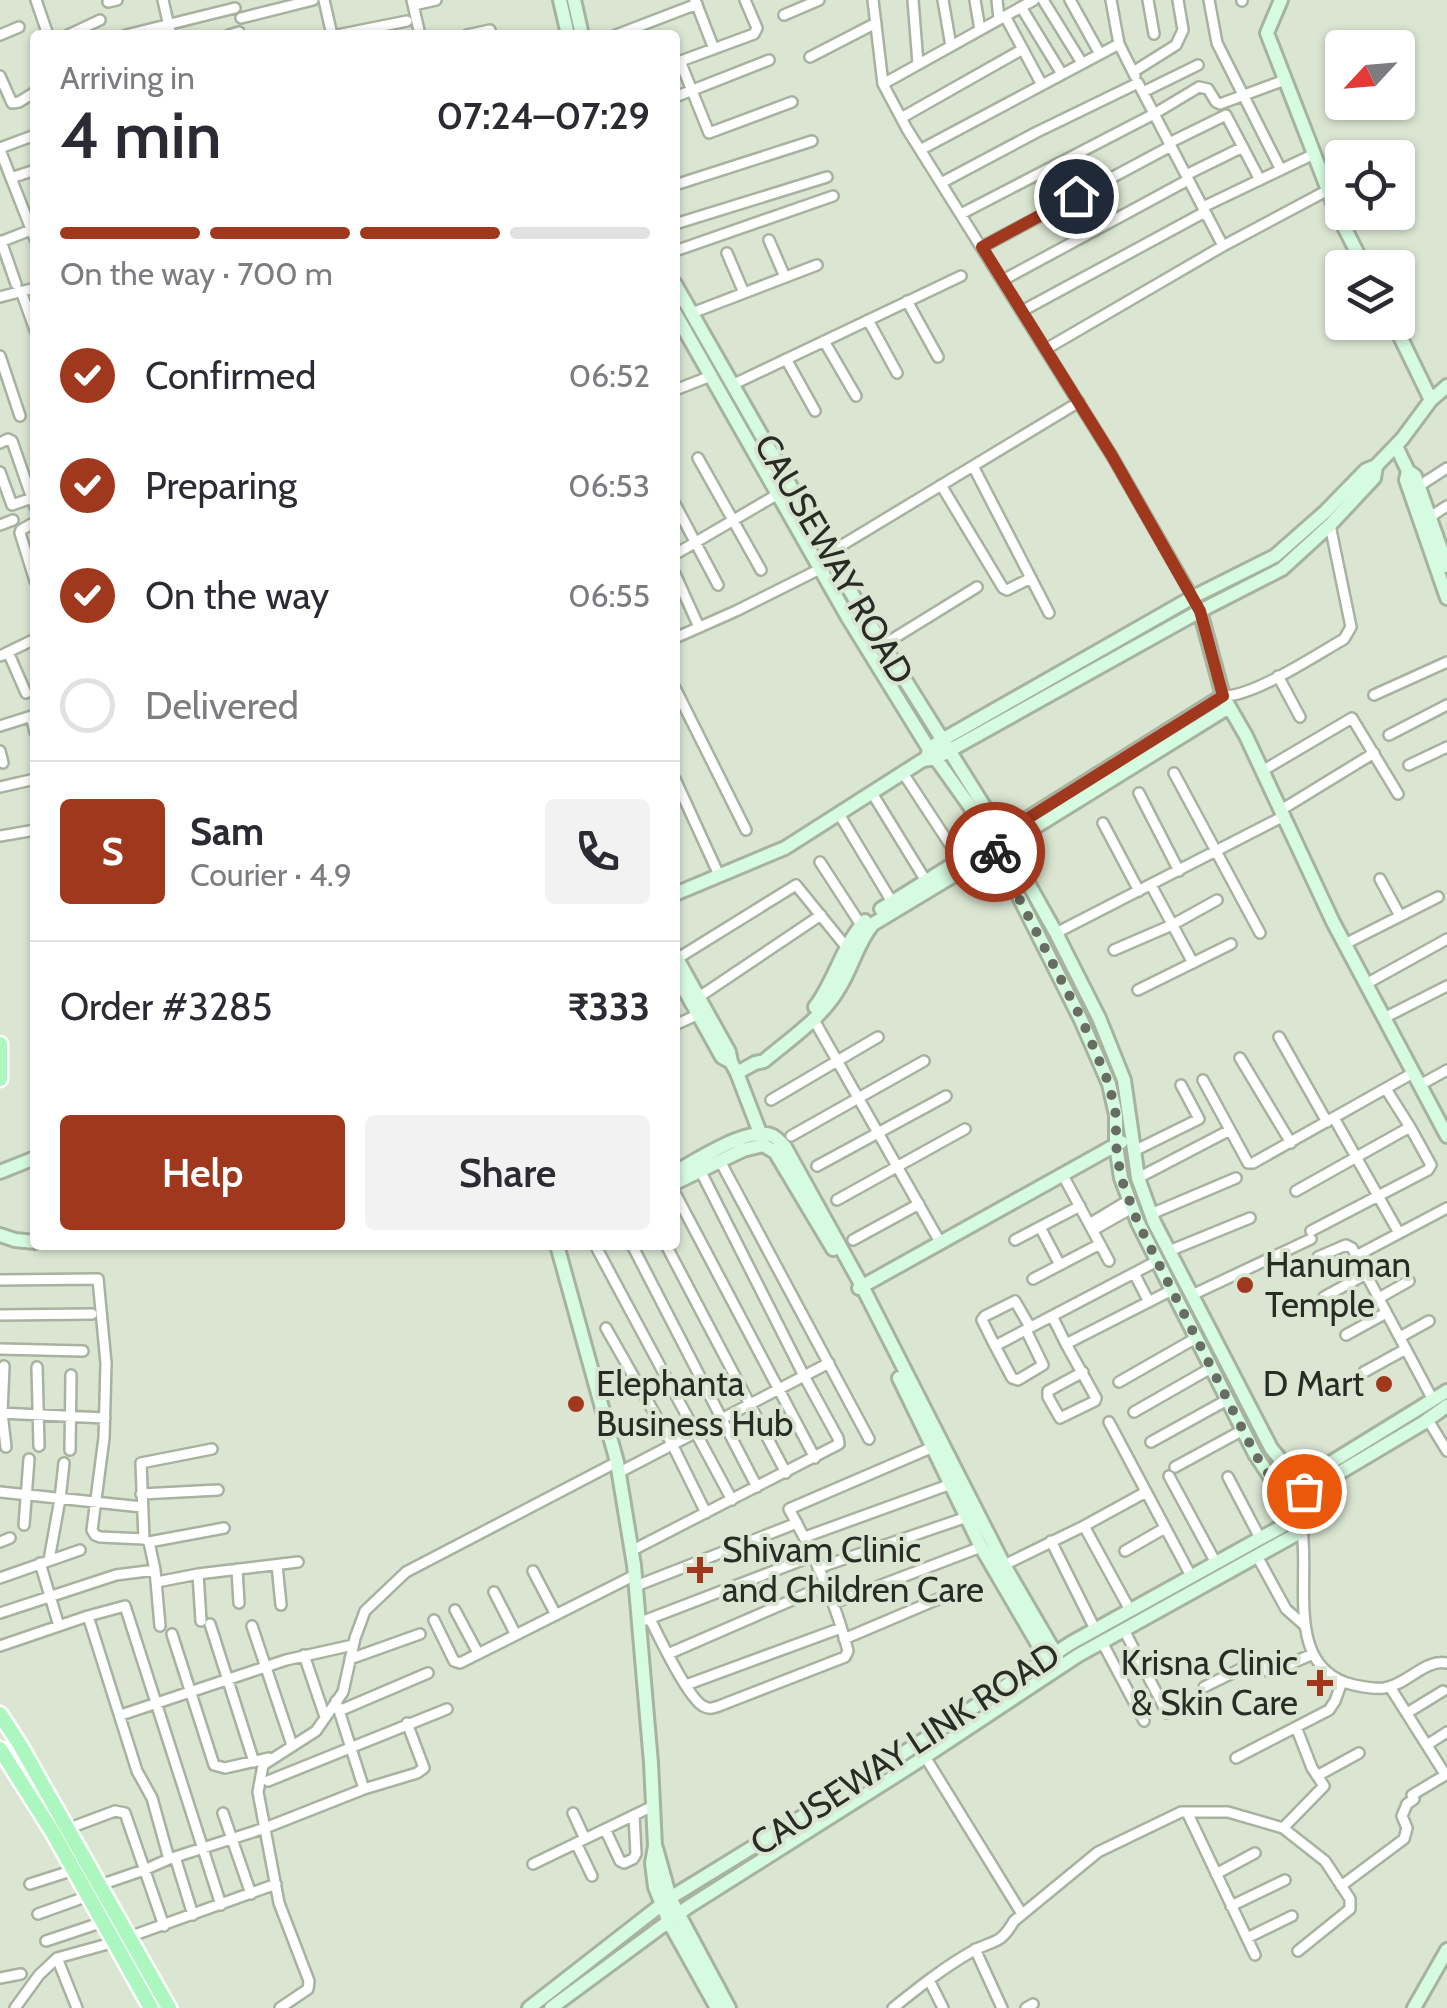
<!DOCTYPE html>
<html lang="en">
<head>
<meta charset="utf-8">
<style>
	body { margin:0; font-family:Cabin,sans-serif; background:#f2f2f3; color:#2b2b33; height:100vh; display:flex; flex-direction:column; font-size:38px; white-space:nowrap }
	* { box-sizing:border-box; margin:0 }
	p { font-size:32px; color:#7c7c81 }
	.icon { flex:none; width:55px; height:55px; fill:none; stroke:currentColor; stroke-width:2; stroke-linecap:round; stroke-linejoin:round }
	.map { position:relative; flex:1; overflow:hidden }
	.drawer { position:absolute; left:30px; top:30px; width:650px; height:1220px; display:flex; flex-direction:column; background:#fff; border-radius:10px; box-shadow:0 2px 8px #0004 }
	.drawer>* { flex:none }
	.needle { width:65px; rotate:244deg }
	.controls { position:absolute; left:1325px; top:30px; display:grid; gap:20px }
	.controls a { display:grid; place-items:center; width:90px; height:90px; border-radius:10px; background:#fff; box-shadow:0 2px 8px #0004; font-size:50px }
	.pin { position:absolute; display:grid; place-items:center; width:85px; height:85px; color:#fff; margin:-42px; border:5px solid #fff; border-radius:50%; box-shadow:0 2px 10px #0007 }
	.courier { position:absolute; display:grid; place-items:center; width:100px; height:100px; margin:-50px; border:8px solid #a0381e; border-radius:50%; background:#fff; color:#222; box-shadow:0 2px 12px #0007 }
	.head em { font-style:normal; font-weight:600 }
	.head div { display:flex; flex-direction:column-reverse }
	.head { display:flex; align-items:center; justify-content:space-between; height:170px; padding:0 30px }
	h1 { font-size:65px; font-weight:600; line-height:75px }
	.bar { display:grid; grid-template-columns:repeat(4,1fr); gap:15px 10px; align-content:center; height:120px; padding:0 30px }
	.bar i { height:12px; border-radius:8px; background:#e1e1e2 }
	.bar .on { background:#a0381e }
	.bar p { grid-column:span 4 }
	.line { display:flex; align-items:center; gap:25px; padding:0 30px; border-top:2px solid #e1e1e2 }
	.line div { flex:1 }
	.round { display:grid; place-items:center; flex:none; width:105px; height:105px; border-radius:10px; background:#f2f2f3 }
	ol { padding:0 30px; list-style:none }
	li { display:flex; align-items:center; gap:30px; height:110px }
	li p { margin-inline-start:auto }
	li .icon { padding:10px; border-radius:50%; background:#a0381e; color:#fff; stroke-width:4 }
	li:last-child { color:#7c7c81 }
	li i { width:55px; height:55px; border:5px solid #e1e1e2; border-radius:50% }
	.cta { display:flex; gap:20px; margin-top:auto; padding:20px 30px }
	.cta a { flex:1; height:115px; border-radius:10px; background:#a0381e; color:#fff; font-size:40px; font-weight:600; line-height:115px; text-align:center }
	.cta a+a { background:#f2f2f3; color:#2b2b33 }
	.map>svg:first-child { display:block }
</style>
</head>
<body>
<div class="map">
<svg width="1447" height="2008" viewBox="0 0 1447 2008">
	<rect width="100%" height="100%" fill="#dbe6d2"/>
	<g fill="none" stroke-linecap="round" stroke-linejoin="round">
		<g stroke="#a7b29f" stroke-width="14">
			<path id="street" d="M36 0 48 35
				M163 0 171 35
				M324 0 332 35
				M412 0 420 35
				M695 0 714 49
				M873 0 883 84 907 129 1112 456 1193 597
				M913 0 918 64
				M943 0 951 46
				M975 0 980 30
				M997 0 999 19
				M1043 0 1082 63
				M1070 0 1100 54
				M1111 0 1119 44 1135 76
				M1148 0 1154 34
				M1209 0 1217 43 1281 170
				M1242 0V1
				M108 2 117 0
				M414 5 436 0
				M1021 7 1062 74
				M784 15 819 0
				M1005 16 1042 85
				M241 18 313 0
				M0 35 19 27
				M68 35 100 20
				M126 35 235 8
				M229 35 239 32
				M337 35 407 21
				M467 35 490 30
				M616 35 697 4
				M810 57 876 23
				M680 61 709 133 792 102
				M678 62 754 34 757 28 745 0
				M1133 72 1176 45 1183 30 1178 0
				M0 76 12 103 19 102 35 92
				M883 84 1034 0
				M1143 92 1198 65
				M675 97 769 60
				M901 118 1023 49
				M1169 143 1226 115 1260 180
				M0 148 35 135
				M0 150 35 239
				M920 150 1119 44
				M1186 175 1243 147
				M11 178 35 170
				M941 183 1035 133 1138 83 1223 246
				M675 185 812 141
				M1203 207 1314 154
				M961 214 1154 114 1199 87 1208 89 1216 102 1220 104 1285 80
				M675 224 827 177
				M769 240 785 277
				M1 241 16 284
				M0 242 31 230
				M982 247 1171 146
				M675 251 833 196
				M727 253 744 293
				M1003 280 1188 180
				M21 291 35 330
				M0 297 35 288
				M907 301 938 357
				M1022 311 1205 212
				M692 313 817 265
				M868 320 897 373
				M824 341 856 396
				M1046 349 1223 246 1328 190
				M0 356 20 416
				M786 359 815 411
				M732 385 961 276
				M675 390 711 376
				M0 443 8 439 12 441 35 507
				M698 458 761 570
				M973 466 1049 613
				M0 472 12 505 32 498
				M941 485 1003 588 1007 590 1031 578
				M1419 486 1447 468
				M675 504 718 585
				M1430 517 1447 506
				M35 522 21 530 20 533 35 581
				M0 525 13 520
				M679 552 778 494
				M829 553 1079 402
				M675 574 699 627
				M675 638 736 611 820 569
				M883 645 977 587
				M8 652 26 693
				M0 656 35 639
				M1278 676 1300 717
				M675 688 746 830
				M1374 695 1447 662
				M1223 696C1253 697 1316 655 1344 639L1351 627 1330 525
				M31 716 35 732
				M0 726 35 715
				M1389 735 1447 705
				M0 751 3 763
				M1409 765 1447 747
				M1262 771 1352 718 1398 794
				M903 773 960 860
				M1174 773 1260 933
				M675 779 719 875
				M0 787 35 779
				M872 793 926 881
				M1139 793 1179 871
				M1281 810 1374 753
				M839 814 892 902
				M1103 823 1139 891
				M0 836 35 830
				M820 862 861 925
				M1380 879 1400 916
				M1151 885 1193 963
				M1056 933 1284 816
				M1345 944 1438 897
				M1114 950 1172 925 1217 900
				M675 960 796 885 847 948
				M1366 984 1447 939
				M1138 990 1231 944
				M699 997 821 915
				M1384 1018 1447 986
				M814 1020 940 1242
				M675 1025 697 1015
				M1279 1037 1327 1122
				M1240 1058 1291 1143
				M1203 1080 1248 1163H1253L1413 1073
				M1420 1085 1447 1070
				M771 1100 878 1037
				M1334 1118 1399 1233
				M791 1136 924 1061
				M1134 1151 1199 1119 1181 1085
				M720 1161 869 1439
				M817 1166 946 1096
				M1138 1178 1230 1130
				M1066 1181 1109 1261
				M1296 1191 1410 1127
				M675 1193 815 1458
				M837 1200 965 1129
				M1151 1214 1236 1178
				M1089 1224 1129 1200
				M1040 1227 1060 1265
				M1093 1230 1132 1208
				M1311 1231 1428 1170 1431 1165 1410 1127 1386 1089
				M853 1240 919 1204
				M1015 1240 1080 1206
				M595 1245 732 1500
				M632 1245 757 1487
				M666 1245 786 1473
				M1169 1251 1250 1218
				M1356 1256 1447 1208
				M1318 1257 1346 1245 1352 1248 1433 1400
				M1157 1261 1052 1316 1066 1344 1172 1290
				M1134 1273 1149 1302
				M1033 1279 1100 1244
				M0 1280 98 1279 106 1363 104 1438 92 1530 95 1535 100 1537 144 1539 149 1542 155 1570 160 1626
				M1192 1295 1311 1239
				M1324 1297 1366 1274
				M1379 1298 1409 1281
				M0 1315 92 1314
				M1030 1327 1015 1301 985 1316 982 1320 995 1346 1052 1316
				M606 1328 672 1444 706 1513
				M1346 1335 1386 1313
				M1400 1337 1429 1321
				M1066 1344 1096 1398 1095 1401 1060 1418 1048 1397V1391L1083 1372
				M995 1346 1012 1378 1018 1380 1043 1365 1026 1330
				M0 1349 83 1351
				M4 1366 2 1413 6 1447
				M37 1367 39 1446
				M1364 1372 1406 1349
				M1119 1382 1196 1338
				M1134 1412 1211 1368
				M0 1413 105 1418
				M1428 1420 1447 1451
				M1109 1422 1191 1576
				M1151 1442 1227 1400
				M70 1450 71 1375
				M1175 1467 1243 1430
				M618 1473 829 1363
				M1169 1476 1216 1563
				M1228 1477 1260 1538
				M0 1492 142 1507
				M141 1494 218 1490
				M24 1525 29 1459
				M1084 1526 1130 1610
				M1302 1531C1310 1582 1284 1669 1354 1685 1363 1687 1374 1689 1384 1688 1407 1685 1424 1659 1447 1663
				M805 1537 951 1484
				M144 1539 141 1463 212 1449
				M1051 1541 1095 1629
				M0 1542 10 1538
				M149 1542 224 1528
				M631 1551 839 1444 838 1438 804 1376 700 1170
				M1125 1551 1165 1528
				M1257 1556 1286 1609 1304 1625
				M49 1560 60 1499 64 1463
				M40 1563 59 1626
				M277 1565 281 1605
				M1004 1565 1084 1526 1146 1492
				M818 1568 967 1517
				M237 1569 239 1603
				M533 1571 556 1615
				M198 1574 201 1621
				M0 1578 80 1550
				M157 1582 198 1574 298 1562
				M636 1586 797 1523
				M494 1592 516 1635
				M834 1603 981 1547
				M455 1610 478 1653
				M0 1613 116 1575 155 1570
				M88 1616 137 1771 152 1798 169 1859
				M650 1619C659 1637 688 1698 703 1706 710 1710 712 1708 719 1706L845 1657 848 1651C835 1600 814 1554 789 1509L933 1447
				M434 1620 454 1661 460 1663 635 1575
				M646 1620 813 1556
				M210 1624 254 1762
				M252 1626 292 1745
				M1124 1630 1167 1713
				M172 1634 214 1765 225 1768 269 1758
				M844 1639 957 1591
				M1102 1642 1144 1721
				M0 1646 88 1616 125 1606 221 1905
				M668 1654 827 1585
				M304 1655 325 1717
				M350 1659 420 1634
				M686 1685 841 1628
				M1204 1687 1253 1663C1261 1662 1263 1672 1271 1672L1313 1654
				M1390 1687 1445 1774
				M339 1711 428 1673
				M1407 1713 1443 1691
				M121 1715 286 1660 353 1645
				M1427 1745 1447 1732
				M924 1755 1022 1914
				M1236 1758 1329 1710 1335 1701 1342 1682
				M1317 1776 1359 1753
				M268 1781 447 1709
				M364 1789 417 1773 424 1768 407 1723
				M1412 1795 1447 1774
				M1187 1812 1255 1955
				M223 1813 251 1894
				M573 1813 585 1839
				M1283 1828 1324 1786 1312 1768 1296 1727
				M67 1829 115 1811 125 1813 164 1926
				M605 1829 620 1861 624 1863 633 1859 636 1854 634 1815
				M576 1843 592 1876
				M175 1857 193 1915
				M533 1864 653 1806
				M1216 1874 1255 1853
				M30 1884 74 1870
				M100 1885 144 1870 169 1859 265 1828 364 1789 336 1701
				M1341 1886 1404 1839 1407 1828 1402 1816 1407 1804 1414 1799
				M1231 1906 1285 1880
				M38 1914 88 1896
				M1247 1938 1292 1916
				M46 1941 103 1922
				M975 1949 1002 2008
				M57 1958 77 2008
				M0 1978 21 1974
				M929 1980 943 2008
				M15 2008 39 1975 57 1958 115 1942 276 1884
				M280 2008 308 1989 309 1981 279 1903 258 1792 263 1765 316 1731 343 1692 355 1638 365 1611 406 1572 617 1462
				M893 2008C918 1988 943 1968 971 1952 993 1939 999 1947 1014 1921L1098 1852 1181 1812H1228L1283 1828 1325 1861 1350 1899V1909L1298 1951
				M1026 2008 1033 2004"/>
		</g>
		<g stroke="#a7b29f" stroke-width="18">
			<path id="secondary" d="M560 0 568 35
				M574 0 582 35
				M1281 0 1267 33 1337 213 1365 268
				M675 284 863 613 999 830
				M675 313 847 616 929 749 991 836
				M1431 400 1447 386
				M1396 446 1408 471 1415 476 1447 566
				M1408 471 1406 480 1447 598
				M1196 604 1200 611 1223 696 1246 736 1333 922 1447 1136
				M927 758 929 749 942 740 1193 597 1275 556 1325 512 1366 470 1376 466 1402 439 1431 400 1393 322
				M1006 832 1223 696
				M1011 842 1229 707
				M1009 849 1001 853 994 851 989 842 991 836 999 830 1009 835 1011 842 1009 849 1056 933 1099 1018 1124 1080 1138 1178 1154 1222 1271 1448 1294 1476 1314 1473 1447 1391
				M997 853 1081 1020 1109 1084 1116 1115V1145L1121 1178 1138 1223 1255 1454 1281 1493
				M675 894 785 848 923 760 936 758 1200 611 1282 569 1330 525 1374 478 1376 466
				M881 909 989 842
				M675 955 729 1052 731 1062 737 1073 762 1138
				M675 973 722 1057 731 1062
				M815 1007C835 981 842 946 865 921
				M737 1073 755 1063 764 1061C790 1039 822 1018 839 988 852 968 857 943 873 924L994 851
				M0 1172 35 1158
				M675 1172C696 1161 751 1124 773 1136 776 1137 783 1145 785 1147L862 1286 1004 1565 1057 1656
				M675 1183 743 1150 763 1145 775 1152 833 1249
				M0 1235 15 1240 35 1242
				M557 1245 617 1462 634 1565 651 1763 655 1846 652 1863 655 1887 669 1922 717 2008
				M859 1288 1121 1142
				M899 1378 981 1547 1050 1665
				M1280 1488a12 12 0 1 1 24 0a12 12 0 1 1-24 0Z
				M656 1848 670 1898 729 2008
				M529 2008 670 1898 867 1777 1071 1643 1299 1517
				M551 2008 688 1907 914 1764 1077 1656 1302 1531 1299 1517 1302 1495 1423 1423 1447 1406
				M1414 2008 1447 1950"/>
		</g>
		<g stroke="#fff" stroke-width="19">
			<path id="primary" d="M0 1044V1079
				M0 1714 20 1745 169 2008
				M0 1749 53 1833 151 2008"/>
		</g>
		<use href="#street" stroke="#fff" stroke-width="9"/>
		<use href="#secondary" stroke="#d5fbe0" stroke-width="12"/>
		<use href="#primary" stroke="#acf7c0" stroke-width="14"/>
	</g>
	<g fill="none" stroke-linecap="round" stroke-linejoin="round">
		<path stroke="#676d62" stroke-width="10" stroke-dasharray="0 18" d="M995 852 1082 1020 1109 1084 1116 1115V1145L1121 1178 1138 1223 1255 1454 1284 1497 1296 1500 1304 1491"/>
		<path stroke="#a0381e" stroke-width="12" d="M995 852 989 842 993 833 999 830 1006 832 1223 696 1200 611 1112 456 982 247 1076 196"/>
	</g>
	<g fill="#a0381e" stroke="#dbe6d2" stroke-width="4">
		<circle cx="1245" cy="1285" r="10"/>
		<circle cx="1384" cy="1384" r="10"/>
		<circle cx="576" cy="1404" r="10"/>
		<path d="M695 1555h10v10h10v10h-10v10h-10v-10h-10v-10h10z"/>
		<path d="M1315 1668h10v10h10v10h-10v10h-10v-10h-10v-10h10z"/>
	</g>
	<g text-anchor="middle" stroke-width="8" stroke-linejoin="round" paint-order="stroke">
		<g font-size="35" fill="#282c25" stroke="#dbe6d2">
			<text transform="translate(834 559) rotate(60)" y="12">CAUSEWAY ROAD</text>
			<text transform="translate(905 1749) rotate(-33)" y="12">CAUSEWAY LINK ROAD</text>
		</g>
		<g font-size="35" fill="#282c25" stroke="#dbe6d2" text-anchor="start">
			<text x="1265" y="1277">Hanuman<tspan x="1265" dy="40">Temple</tspan></text>
			<text x="596" y="1396">Elephanta<tspan x="596" dy="40">Business Hub</tspan></text>
			<text x="1364" y="1396" text-anchor="end">D Mart</text>
			<text x="722" y="1562">Shivam Clinic<tspan x="722" dy="40">and Children Care</tspan></text>
			<text x="1298" y="1675" text-anchor="end">Krisna Clinic<tspan x="1298" dy="40">&amp; Skin Care</tspan></text>
		</g>
	</g>
</svg>
<div class="controls">
<a><svg class="needle" viewBox="-14 -14 28 28"><path d="M0-13l5 13h-10z" fill="#e53935"/><path d="M0 13l5-13h-10z" fill="#7c7c81"/></svg></a>
<a><svg class="icon" aria-label="locate" viewBox="0 0 24 24"><circle cx="12" cy="12" r="6"/><path d="M12 2v4M12 18v4M2 12h4M18 12h4"/></svg></a>
<a><svg class="icon" aria-label="layers" viewBox="0 0 24 24"><path d="M12 4l9 5-9 5-9-5zM3 14l9 5 9-5"/></svg></a>
</div>
<div class="pin" style="left:1304px;top:1491px;background:#ea580c"><svg class="icon" aria-label="bag" viewBox="0 0 24 24"><path d="M5 8h14l-1 12H6zM9 8a3 3 0 0 1 6 0"/></svg></div>
<div class="pin" style="left:1076px;top:196px;background:#1f2937"><svg class="icon" aria-label="home" viewBox="0 0 24 24"><path d="M3 11l9-7 9 7M6 9v11h12V9"/></svg></div>
<div class="courier" style="left:995px;top:852px"><svg class="icon" aria-label="bike" viewBox="0 0 24 24"><circle cx="6" cy="16" r="4"/><circle cx="18" cy="16" r="4"/><path d="M6 16l4-8h5l3 8M10 8l3 8H6M13 5h3"/></svg></div>
<section class="drawer">
<div class="head"><div><h1>4 min</h1><p>Arriving in</p></div><em>07:24–07:29</em></div>
<div class="bar"><i class="on"></i><i class="on"></i><i class="on"></i><i></i><p>On the way · 700 m</p></div>
<ol>
<li><svg class="icon" aria-label="check" viewBox="0 0 24 24"><path d="M5 12l5 5 9-10"/></svg>Confirmed<p>06:52</p></li>
<li><svg class="icon" aria-label="check" viewBox="0 0 24 24"><path d="M5 12l5 5 9-10"/></svg>Preparing<p>06:53</p></li>
<li><svg class="icon" aria-label="check" viewBox="0 0 24 24"><path d="M5 12l5 5 9-10"/></svg>On the way<p>06:55</p></li>
<li><i></i>Delivered</li>
</ol>
<div class="line" style="height:180px"><b class="round" style="background:#a0381e;color:#fff">S</b><div><b>Sam</b><p>Courier · 4.9</p></div><a class="round"><svg class="icon" aria-label="phone" viewBox="0 0 24 24"><path d="M5 4h4l2 5-3 2q2 4 5 5l2-3 5 2v4C11 20 4 13 5 4z"/></svg></a></div>
<div class="line" style="height:130px"><div>Order #3285</div><b>₹333</b></div>
<div class="cta"><a>Help</a><a>Share</a></div>
</section>
</div>
</body>
</html>
